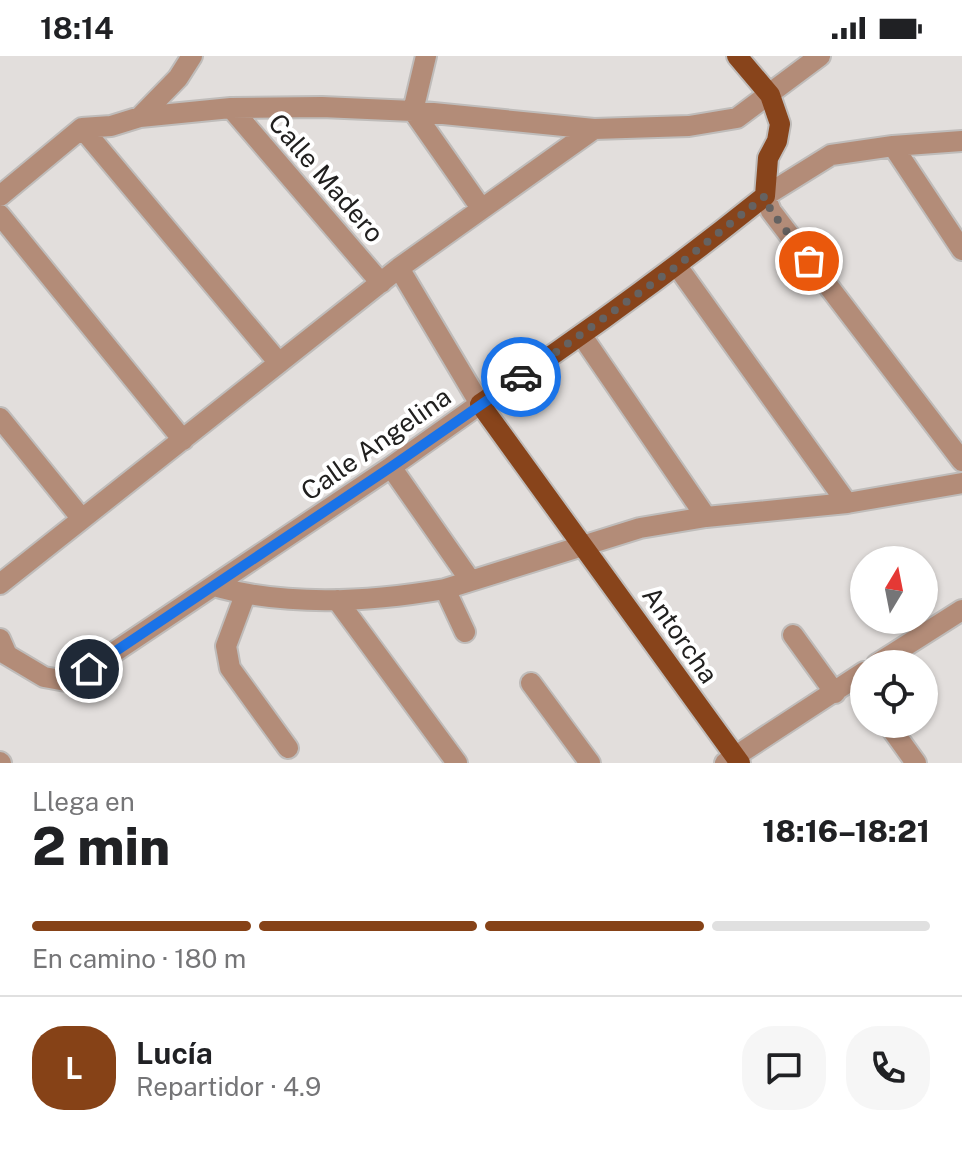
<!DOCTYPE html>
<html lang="es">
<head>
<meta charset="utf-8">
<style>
	body { margin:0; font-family:"Public Sans",sans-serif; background:#f6f6f6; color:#202124; height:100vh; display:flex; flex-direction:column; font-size:30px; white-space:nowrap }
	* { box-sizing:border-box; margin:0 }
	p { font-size:26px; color:#757577 }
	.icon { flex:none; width:44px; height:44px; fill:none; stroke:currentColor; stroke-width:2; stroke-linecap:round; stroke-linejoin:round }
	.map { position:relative; height:707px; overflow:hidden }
	.side { display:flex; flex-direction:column; background:#fff; flex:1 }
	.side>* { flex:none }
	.needle { width:52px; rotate:10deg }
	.controls { position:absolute; left:850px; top:490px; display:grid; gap:16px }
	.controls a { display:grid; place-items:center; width:88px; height:88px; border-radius:50%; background:#fff; box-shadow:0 2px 6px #0004; font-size:40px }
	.pin { position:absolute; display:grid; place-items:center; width:68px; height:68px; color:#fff; margin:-34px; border:4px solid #fff; border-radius:50%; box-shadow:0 2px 8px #0007 }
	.courier { position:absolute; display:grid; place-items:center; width:80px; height:80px; margin:-40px; border:6px solid #1a73e8; border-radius:50%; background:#fff; color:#222; box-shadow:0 2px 10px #0007 }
	.overview em { font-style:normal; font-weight:800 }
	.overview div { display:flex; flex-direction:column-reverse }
	.overview { display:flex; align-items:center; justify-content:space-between; height:136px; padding:0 32px }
	h1 { font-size:52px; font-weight:800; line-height:60px }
	.bar { display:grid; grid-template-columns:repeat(4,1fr); gap:12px 8px; align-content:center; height:96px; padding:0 32px }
	.bar i { height:10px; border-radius:6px; background:#e0e0e0 }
	.bar .selected { background:#864217 }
	.bar p { grid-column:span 4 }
	.line { display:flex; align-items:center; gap:20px; padding:0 32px; border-top:2px solid #e0e0e0 }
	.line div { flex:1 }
	.round { display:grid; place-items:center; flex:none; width:84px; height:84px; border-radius:32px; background:#f6f6f6 }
	.status { display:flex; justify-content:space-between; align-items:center; height:56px; padding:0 40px; background:#fff; direction:ltr }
	.status svg { height:22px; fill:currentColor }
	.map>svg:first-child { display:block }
</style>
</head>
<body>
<div class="status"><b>18:14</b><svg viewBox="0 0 49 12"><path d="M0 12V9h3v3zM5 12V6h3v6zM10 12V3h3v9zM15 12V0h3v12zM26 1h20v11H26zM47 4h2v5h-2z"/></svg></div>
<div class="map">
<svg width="962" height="707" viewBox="0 0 962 707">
	<rect width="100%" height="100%" fill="#e2dedc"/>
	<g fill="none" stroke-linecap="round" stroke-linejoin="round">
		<g stroke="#bfbcba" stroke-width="24">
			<path id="minor" d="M426 0 413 55 481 152
				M231 52 381 227
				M140 61 178 22 192 0
				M82 72 279 307
				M962 85 893 90 831 99 765 140 771 155 962 405
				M893 90 962 194
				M0 140 82 72 111 70 140 61 231 52 322 51 413 55 594 73
				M0 159 183 384
				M677 210 847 447
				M582 280 706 461
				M0 362 82 463
				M391 411 470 524
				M0 528 399 212 594 73 689 70 737 62 820 0
				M213 530C287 551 370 546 445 533L640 472 706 461 847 447 962 427
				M445 533 465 576
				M245 539 226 590 230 612 288 692
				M337 544 457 707
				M793 579 835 637
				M0 583 7 599 44 621 66 625 89 613 391 411 480 348 399 212
				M877 608 962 554
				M531 627 590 707
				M888 668 916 707
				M0 706 1 707
				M725 707 864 616"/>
		</g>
		<g stroke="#bfbcba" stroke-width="24">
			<path id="major" d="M737 0 770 39 780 68 777 85 768 102 765 140C673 214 578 283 480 348L740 707"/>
		</g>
		<use href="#minor" stroke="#b38c78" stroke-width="20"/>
		<use href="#major" stroke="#88441b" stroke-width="20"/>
	</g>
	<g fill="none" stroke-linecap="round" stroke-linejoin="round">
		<path stroke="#656261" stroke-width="8" stroke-dasharray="0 14.4" d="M521 321 677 210 765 140 771 155 809 205"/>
		<path stroke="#1a73e8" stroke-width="10" d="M89 613 391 411 521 321"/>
	</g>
	<g text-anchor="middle" stroke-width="8" stroke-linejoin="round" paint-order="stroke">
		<g font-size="26" fill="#21201f" stroke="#fff">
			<text transform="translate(326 122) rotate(49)" y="9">Calle Madero</text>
			<text transform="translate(376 388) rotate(-35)" y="9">Calle Angelina</text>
			<text transform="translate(680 579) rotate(55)" y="9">Antorcha</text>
		</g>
	</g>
</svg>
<div class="controls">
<a><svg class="needle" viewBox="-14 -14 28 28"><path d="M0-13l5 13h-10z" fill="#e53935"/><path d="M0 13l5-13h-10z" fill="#757577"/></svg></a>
<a><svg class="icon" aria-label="locate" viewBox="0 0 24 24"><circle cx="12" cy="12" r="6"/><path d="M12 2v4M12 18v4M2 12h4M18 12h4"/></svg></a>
</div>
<div class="pin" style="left:809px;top:205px;background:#ea580c"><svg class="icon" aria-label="bag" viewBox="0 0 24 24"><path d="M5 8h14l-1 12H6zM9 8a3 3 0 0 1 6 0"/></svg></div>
<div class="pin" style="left:89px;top:613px;background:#1f2937"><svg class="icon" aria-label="home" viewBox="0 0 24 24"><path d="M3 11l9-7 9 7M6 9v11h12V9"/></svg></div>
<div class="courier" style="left:521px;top:321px"><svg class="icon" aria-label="car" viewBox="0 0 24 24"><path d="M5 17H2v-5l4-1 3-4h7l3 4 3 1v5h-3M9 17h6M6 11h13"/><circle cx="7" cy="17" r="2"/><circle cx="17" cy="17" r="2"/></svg></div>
</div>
<section class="side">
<div class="overview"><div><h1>2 min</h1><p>Llega en</p></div><em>18:16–18:21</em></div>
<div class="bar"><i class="selected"></i><i class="selected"></i><i class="selected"></i><i></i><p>En camino · 180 m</p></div>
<div class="line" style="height:144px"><b class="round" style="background:#864217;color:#fff">L</b><div><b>Lucía</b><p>Repartidor · 4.9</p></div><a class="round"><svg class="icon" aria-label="chat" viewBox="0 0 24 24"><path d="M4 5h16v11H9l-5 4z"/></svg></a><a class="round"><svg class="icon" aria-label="phone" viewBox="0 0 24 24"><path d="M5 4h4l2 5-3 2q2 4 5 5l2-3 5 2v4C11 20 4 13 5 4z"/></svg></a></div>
</section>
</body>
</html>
